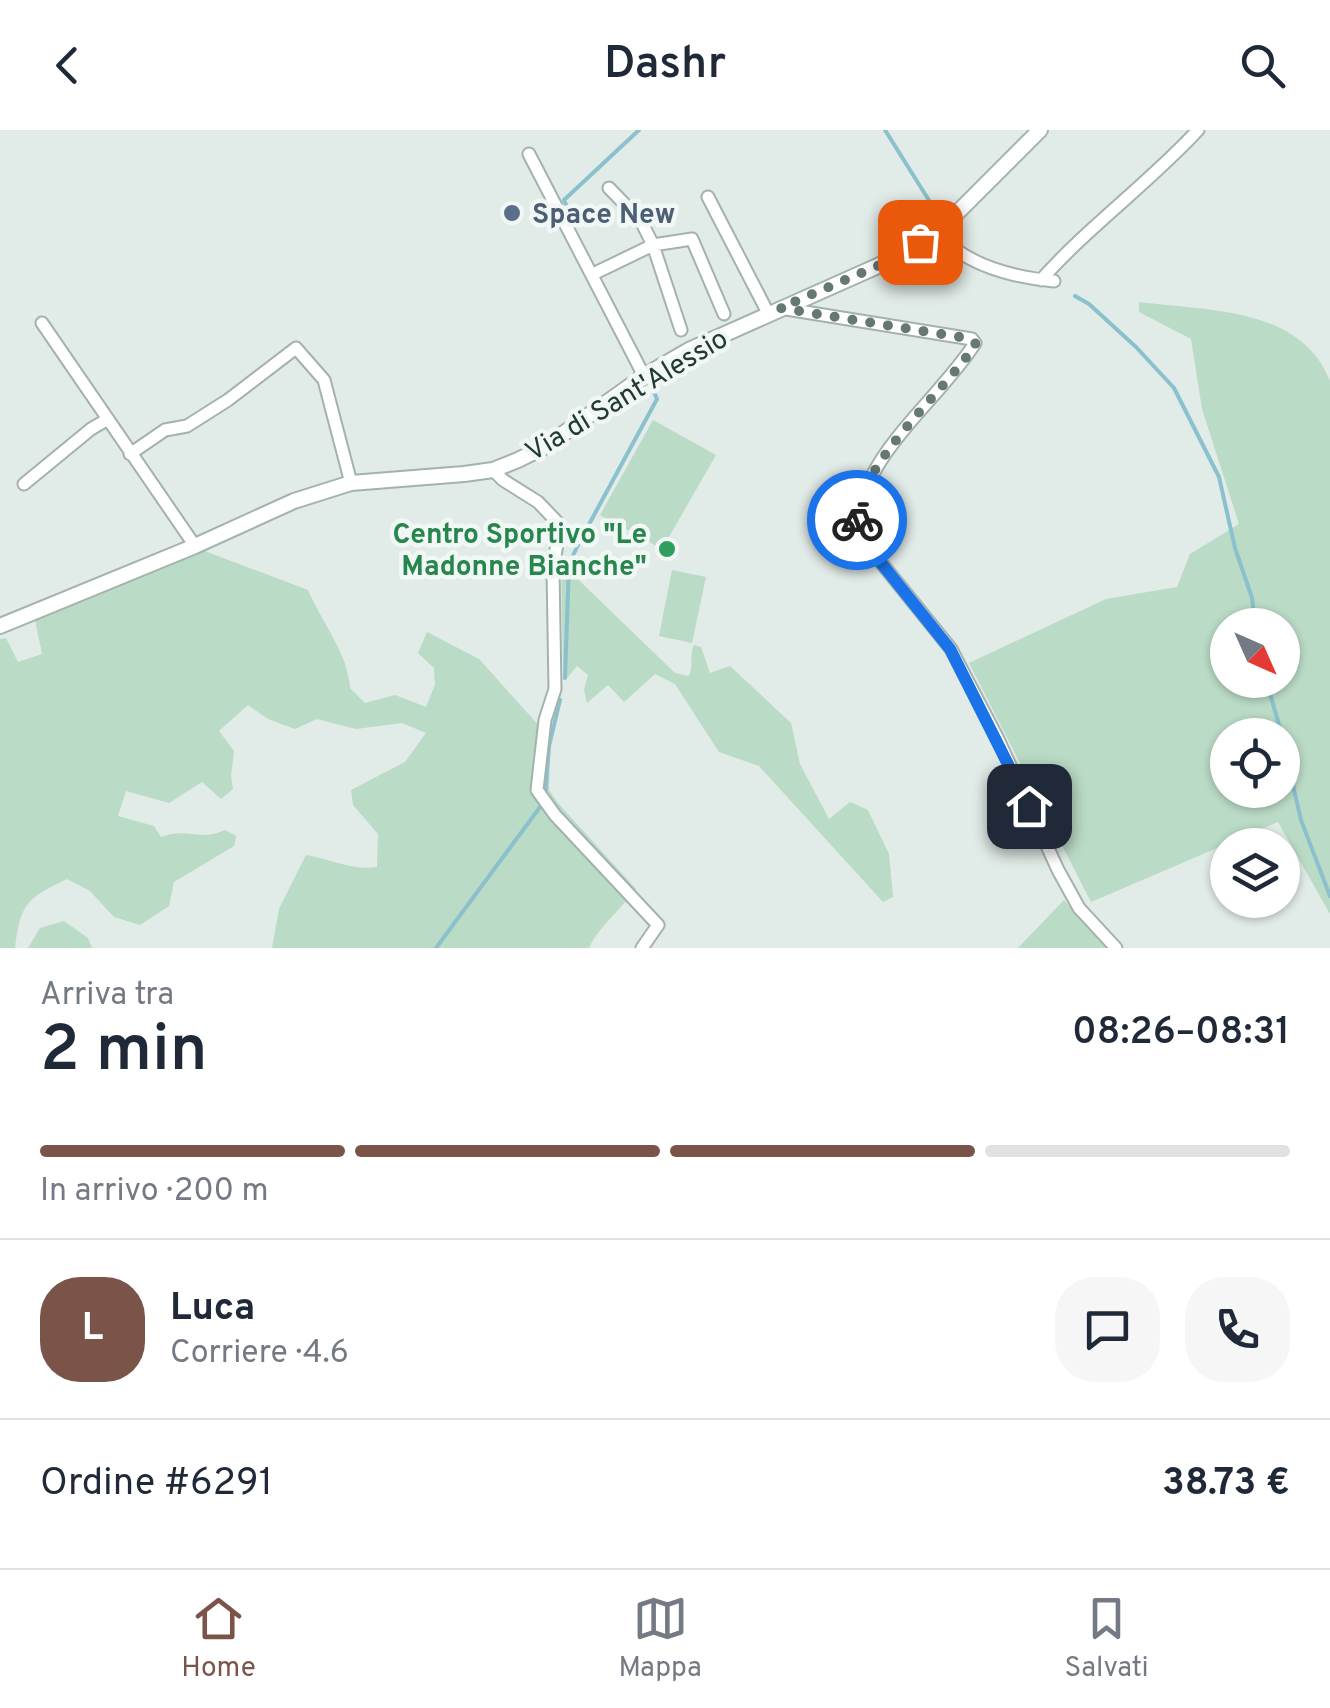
<!DOCTYPE html>
<html lang="it">
<head>
<meta charset="utf-8">
<style>
	body { margin:0; font-family:Overpass,sans-serif; background:#f6f6f7; color:#1f2937; height:100vh; display:flex; flex-direction:column; font-size:38px; white-space:nowrap }
	* { box-sizing:border-box; margin:0 }
	p { font-size:32px; color:#747a83 }
	.icon { flex:none; width:55px; height:55px; fill:none; stroke:currentColor; stroke-width:2; stroke-linecap:round; stroke-linejoin:round }
	.map { position:relative; height:818px; overflow:hidden }
	.sheet { display:flex; flex-direction:column; background:#fff; flex:1 }
	.sheet>* { flex:none }
	.needle { width:65px; rotate:135deg }
	.fabs { position:absolute; left:1210px; top:478px; display:grid; gap:20px }
	.fabs a { display:grid; place-items:center; width:90px; height:90px; border-radius:50%; background:#fff; box-shadow:0 2px 8px #0004; font-size:50px }
	.pin { position:absolute; display:grid; place-items:center; width:85px; height:85px; color:#fff; margin:-42px; border-radius:20px; box-shadow:0 5px 15px #0006 }
	.courier { position:absolute; display:grid; place-items:center; width:100px; height:100px; margin:-50px; border:8px solid #1a73e8; border-radius:50%; background:#fff; color:#222; box-shadow:0 2px 12px #0007 }
	.overview em { font-style:normal; font-weight:600 }
	.overview div { display:flex; flex-direction:column-reverse }
	.overview { display:flex; align-items:center; justify-content:space-between; height:170px; padding:0 40px }
	h1 { font-size:65px; font-weight:600; line-height:75px }
	.bar { display:grid; grid-template-columns:repeat(4,1fr); gap:15px 10px; align-content:center; height:120px; padding:0 40px }
	.bar i { height:12px; border-radius:8px; background:#e0e1e3 }
	.bar .active { background:#7b5449 }
	.bar p { grid-column:span 4 }
	.line { display:flex; align-items:center; gap:25px; padding:0 40px; border-top:2px solid #e0e1e3 }
	.line div { flex:1 }
	.round { display:grid; place-items:center; flex:none; width:105px; height:105px; border-radius:40px; background:#f6f6f7 }
	header { display:flex; justify-content:space-between; align-items:center; height:130px; padding:0 40px; background:#fff; font-size:45px; font-weight:600 }
	.menu { display:flex; justify-content:space-around; align-items:center; height:140px; border-top:2px solid #e0e1e3; background:#fff; font-size:28px; color:#747a83 }
	.menu a { display:grid; justify-items:center; gap:5px }
	.menu .active { color:#7b5449 }
	.map>svg:first-child { display:block }
</style>
</head>
<body>
<header><svg class="icon" aria-label="back" viewBox="0 0 24 24"><path d="M15 5l-7 7 7 7"/></svg>Dashr<svg class="icon" aria-label="search" viewBox="0 0 24 24"><circle cx="10" cy="10" r="6"/><path d="M15 15l6 6"/></svg></header>
<div class="map">
<svg width="1330" height="818" viewBox="0 0 1330 818">
	<rect width="100%" height="100%" fill="#e1ebe7"/>
	<path fill="#badbc5" fill-rule="evenodd" d="M1139 172C1207 181 1300 176 1330 251V784L1278 692 1091 772 969 533 1106 469 1177 457 1190 424 1239 394 1202 279 1191 209 1139 182ZM1228 495H1282V550H1228ZM1228 605H1282V660H1228Z
		M653 290 716 325 662 419 600 385Z
		M202 420 308 460C322 493 348 523 350 558L365 573 395 565 426 577 435 555 434 538 418 523 427 502 479 529 550 608 549 660 558 673 636 759C622 778 597 799 589 818H272L279 779 306 725C329 729 355 741 377 737L378 704 353 675 351 660 405 632 426 603 402 593 356 599 317 589 295 599 268 589 248 575 219 601 234 621 231 646 233 659 221 669 202 652 169 673 126 661 118 686 154 696 161 707C187 697 198 712 225 700L236 706 234 716 174 752 169 776 140 795 114 787 90 761 67 749C27 768 20 774 15 818H0V509L6 508 18 532 42 524 34 485 167 437Z
		M561 433 675 543 689 546C694 535 689 525 694 515L701 517 710 543 730 536 791 593 800 634 829 689 850 672 868 680 889 724 893 767 883 772 759 636 719 622 675 554 655 544 624 572 608 555 587 573 584 560 588 545 577 536 567 548 563 534Z
		M672 440 706 447 692 513 659 506Z
		M1064 770 1108 818H1018Z
		M64 791 88 808 92 818H28L40 798Z"/>
	<g fill="none" stroke-linecap="round" stroke-linejoin="round">
		<path stroke="#8bc0cd" stroke-width="4" d="M885 0 940 88
			M574 92 564 70 639 0
			M1075 166 1089 174 1136 217 1174 258 1219 347 1235 418 1252 468 1255 495
			M587 398 657 269 653 260
			M565 548 569 434 578 415
			M1266 550 1282 605
			M1282 608 1301 690 1330 766
			M545 667 549 616 560 570
			M436 818 543 673"/>
		<g stroke="#a4b2ae" stroke-width="15">
			<path id="minor" d="M529 24 644 246
				M708 67 768 183
				M936 102C965 135 1011 147 1054 151
				M593 144 653 115 641 91 609 58
				M1041 150C1089 96 1149 53 1198 0
				M780 178 972 209 975 213C939 271 853 331 858 404L951 519 998 609 1058 740 1079 778 1116 818
				M42 193 195 416
				M681 200 653 115 692 109 724 184
				M130 324 165 300 187 296 228 270 296 218 324 250 351 353
				M493 340 503 350 538 372 560 395 553 439 555 559 545 590 537 660 555 685 658 795 642 818
				M24 354 91 299 108 289"/>
		</g>
		<g stroke="#a4b2ae" stroke-width="18">
			<path id="tertiary" d="M0 496 195 416 294 371 351 353 464 344 493 340 518 330 546 316 644 246 689 220 880 135 920 112 954 86 1040 0"/>
		</g>
		<use href="#minor" stroke="#fff" stroke-width="11"/>
		<use href="#tertiary" stroke="#fff" stroke-width="14"/>
	</g>
	<g fill="none" stroke-linecap="round" stroke-linejoin="round">
		<path stroke="#657873" stroke-width="10" stroke-dasharray="0 18" d="M857 390C860 332 944 262 976 214L966 208 780 178 880 135 920 112"/>
		<path stroke="#1a73e8" stroke-width="12" d="M857 390 858 404 950 519 1029 676"/>
	</g>
	<circle fill="#5c6f8a" stroke="#f1f7f4" stroke-width="4" cx="512" cy="83" r="10"/>
	<circle fill="#2e9e5b" stroke="#f1f7f4" stroke-width="4" cx="667" cy="419" r="10"/>
	<g text-anchor="middle" stroke-width="9" stroke-linejoin="round" paint-order="stroke">
		<g font-size="28" font-weight="bold" fill="#4e5e75" stroke="#f1f7f4" text-anchor="start">
			<text x="532" y="93">Space New</text>
		</g>
		<g font-size="28" fill="#223a35" stroke="#f1f7f4">
			<text transform="translate(626 264) rotate(-31)" y="10">Via di Sant'Alessio</text>
		</g>
		<g font-size="28" font-weight="bold" fill="#27864d" stroke="#f1f7f4" text-anchor="end">
			<text x="647" y="413">Centro Sportivo "Le<tspan x="647" dy="32">Madonne Bianche"</tspan></text>
		</g>
	</g>
</svg>
<div class="fabs">
<a><svg class="needle" viewBox="-14 -14 28 28"><path d="M0-13l5 13h-10z" fill="#e53935"/><path d="M0 13l5-13h-10z" fill="#747a83"/></svg></a>
<a><svg class="icon" aria-label="locate" viewBox="0 0 24 24"><circle cx="12" cy="12" r="6"/><path d="M12 2v4M12 18v4M2 12h4M18 12h4"/></svg></a>
<a><svg class="icon" aria-label="layers" viewBox="0 0 24 24"><path d="M12 4l9 5-9 5-9-5zM3 14l9 5 9-5"/></svg></a>
</div>
<div class="pin" style="left:920px;top:112px;background:#ea580c"><svg class="icon" aria-label="bag" viewBox="0 0 24 24"><path d="M5 8h14l-1 12H6zM9 8a3 3 0 0 1 6 0"/></svg></div>
<div class="pin" style="left:1029px;top:676px;background:#1f2937"><svg class="icon" aria-label="home" viewBox="0 0 24 24"><path d="M3 11l9-7 9 7M6 9v11h12V9"/></svg></div>
<div class="courier" style="left:857px;top:390px"><svg class="icon" aria-label="bike" viewBox="0 0 24 24"><circle cx="6" cy="16" r="4"/><circle cx="18" cy="16" r="4"/><path d="M6 16l4-8h5l3 8M10 8l3 8H6M13 5h3"/></svg></div>
</div>
<section class="sheet">
<div class="overview"><div><h1>2 min</h1><p>Arriva tra</p></div><em>08:26–08:31</em></div>
<div class="bar"><i class="active"></i><i class="active"></i><i class="active"></i><i></i><p>In arrivo · 200 m</p></div>
<div class="line" style="height:180px"><b class="round" style="background:#7b5449;color:#fff">L</b><div><b>Luca</b><p>Corriere · 4.6</p></div><a class="round"><svg class="icon" aria-label="chat" viewBox="0 0 24 24"><path d="M4 5h16v11H9l-5 4z"/></svg></a><a class="round"><svg class="icon" aria-label="phone" viewBox="0 0 24 24"><path d="M5 4h4l2 5-3 2q2 4 5 5l2-3 5 2v4C11 20 4 13 5 4z"/></svg></a></div>
<div class="line" style="height:130px"><div>Ordine #6291</div><b>38.73 €</b></div>
</section>
<nav class="menu">
<a class="active"><svg class="icon" aria-label="home" viewBox="0 0 24 24"><path d="M3 11l9-7 9 7M6 9v11h12V9"/></svg>Home</a>
<a><svg class="icon" aria-label="map" viewBox="0 0 24 24"><path d="M3 6l6-2 6 2 6-2v14l-6 2-6-2-6 2zM9 4v14M15 6v14"/></svg>Mappa</a>
<a><svg class="icon" aria-label="saved" viewBox="0 0 24 24"><path d="M7 4h10v16l-5-4-5 4z"/></svg>Salvati</a>
</nav>
</body>
</html>
